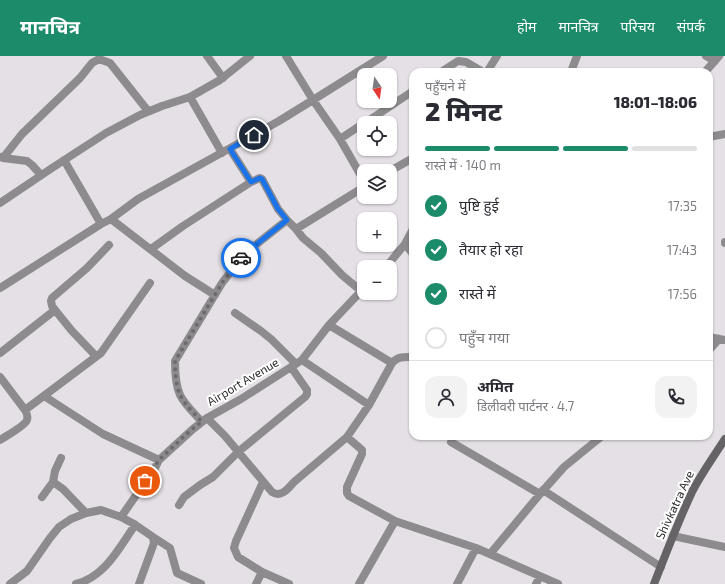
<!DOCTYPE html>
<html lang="hi">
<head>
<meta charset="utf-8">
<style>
	body { margin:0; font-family:"Exo 2","Noto Sans Devanagari",sans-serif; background:#f2f2f3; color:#2b2b33; height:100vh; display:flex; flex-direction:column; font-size:15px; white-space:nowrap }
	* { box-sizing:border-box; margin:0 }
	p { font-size:13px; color:#7c7c81 }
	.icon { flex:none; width:22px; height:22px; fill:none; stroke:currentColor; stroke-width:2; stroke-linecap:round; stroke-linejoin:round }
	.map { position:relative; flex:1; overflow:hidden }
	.panel { position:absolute; left:409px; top:12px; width:304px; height:372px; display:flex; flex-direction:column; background:#fff; border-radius:12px; box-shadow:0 1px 3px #0004 }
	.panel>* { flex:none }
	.needle { width:26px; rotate:167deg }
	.tools { position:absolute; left:357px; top:12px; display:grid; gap:8px }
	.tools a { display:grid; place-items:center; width:40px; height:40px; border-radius:8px; background:#fff; box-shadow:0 1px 3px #0004; font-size:20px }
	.pin { position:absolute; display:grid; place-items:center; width:34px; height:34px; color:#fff; margin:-17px; border:2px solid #fff; border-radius:50%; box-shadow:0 1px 4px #0007 }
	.courier { position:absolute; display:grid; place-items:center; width:40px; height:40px; margin:-20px; border:3px solid #1a73e8; border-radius:50%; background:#fff; color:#222; box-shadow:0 1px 5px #0007 }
	.headline em { font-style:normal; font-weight:800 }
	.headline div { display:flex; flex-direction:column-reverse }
	.headline { display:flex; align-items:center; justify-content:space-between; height:68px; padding:0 16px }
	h1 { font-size:26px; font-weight:800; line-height:30px }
	.bar { display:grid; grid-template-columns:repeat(4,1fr); gap:6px 4px; align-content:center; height:48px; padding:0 16px }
	.bar i { height:5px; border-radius:3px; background:#e1e1e2 }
	.bar .active { background:#1c8b6a }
	.bar p { grid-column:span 4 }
	.line { display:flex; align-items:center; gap:10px; padding:0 16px; border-top:1px solid #e1e1e2 }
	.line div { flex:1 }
	.round { display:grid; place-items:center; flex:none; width:42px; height:42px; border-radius:12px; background:#f2f2f3 }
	ol { padding:0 16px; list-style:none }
	li { display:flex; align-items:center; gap:12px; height:44px }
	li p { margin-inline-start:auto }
	li .icon { padding:4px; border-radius:50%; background:#1c8b6a; color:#fff; stroke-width:4 }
	li:last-child { color:#7c7c81 }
	li i { width:22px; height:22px; border:2px solid #e1e1e2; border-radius:50% }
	header { display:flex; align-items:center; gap:24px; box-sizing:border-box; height:56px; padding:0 20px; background:#1c8b6a; color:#fff }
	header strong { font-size:19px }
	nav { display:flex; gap:22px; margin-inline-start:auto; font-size:14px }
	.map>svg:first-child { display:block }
</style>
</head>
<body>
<header>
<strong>मानचित्र</strong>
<nav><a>होम</a><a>मानचित्र</a><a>परिचय</a><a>संपर्क</a></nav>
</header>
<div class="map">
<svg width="725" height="528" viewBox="0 0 725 528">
	<rect width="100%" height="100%" fill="#e4e0e5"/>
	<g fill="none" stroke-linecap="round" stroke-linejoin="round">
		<path stroke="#8d8b8e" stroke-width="8" d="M207 0 223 22
			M286 0 313 44 340 83 364 125
			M706 0 715 5
			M441 16 458 5 466 6 483 16
			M487 16 497 0
			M571 16 577 0
			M705 16 719 0
			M190 41 222 97
			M365 67 413 35
			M709 81 725 78
			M340 83 364 67
			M230 93 251 126
			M1 101 3 102 27 105 32 109 41 119
			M3 102 22 78 80 22 92 7 99 3 110 7 148 55
			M64 104 101 168 111 163 138 143 279 65 313 44 383 0
			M390 115 413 102
			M0 147 52 112 106 77 140 59 162 50 190 41 220 24 250 0
			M111 163 185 220 215 239
			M296 173 364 131
			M725 186V187
			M405 188 413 198
			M109 189 87 212 52 242 51 245 52 250 55 254 72 275 94 298 97 300 101 297 150 227
			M151 193 183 170 251 126 260 122 262 123 278 153 287 164 296 173 303 182 321 197 342 219 361 235
			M386 211 405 188 413 173
			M0 232 101 168
			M235 257 261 275 271 283 296 308
			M329 269 392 307
			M709 281 725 284
			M709 294 719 283
			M0 297 55 254
			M302 304 369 349
			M0 321 25 354C27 357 28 360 27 364 25 370 6 380 0 384
			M44 340 103 378 159 404
			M25 354 97 300
			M207 362 225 380 272 436C281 442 288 433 294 426L347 381 369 349 392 307C398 300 404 301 413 301
			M202 366C195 358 185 349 180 339 176 330 175 315 175 305L222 227 239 205 248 195 287 164
			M347 381 362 394V398L347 431V437L349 440 395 465 476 492 558 528
			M451 386 540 438
			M53 426 55 415 61 402
			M263 426 236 485 234 492 238 501 262 516 289 528
			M543 434 661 511
			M42 441 53 426 63 433 86 457
			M179 449 184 441 200 429 213 421 238 396 305 341 307 338V334L291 311
			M121 461 134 468 153 481 154 487 139 528
			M673 480 725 491
			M153 481 170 492 177 517 201 528
			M490 498 540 438 564 411 602 380
			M10 528 27 515 50 482 59 471 71 463 86 457 101 454 121 461 155 412 159 404 193 373 207 362 241 343 302 304 329 269 364 232
			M76 528C104 521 118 494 133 472L134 468
			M256 528 262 516
			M359 528 395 465
			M457 528 476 492
			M536 528 540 520"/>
		<path stroke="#656366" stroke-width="8" d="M654 528C666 497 678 466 692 436 701 418 714 400 725 383"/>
	</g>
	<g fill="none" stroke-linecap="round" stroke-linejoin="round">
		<path stroke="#6c6a6d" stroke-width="4" stroke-dasharray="0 7.2" d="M145 425 159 404 192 373 202 366C195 358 185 349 180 339 176 330 175 315 175 305L222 227 241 202"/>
		<path stroke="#1a73e8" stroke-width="5" d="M241 202 248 195 287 164 278 153 262 123 260 122 251 126 230 93 254 79"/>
	</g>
	<g text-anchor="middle" stroke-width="4" stroke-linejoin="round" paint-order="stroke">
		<g font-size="12" fill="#2c2b2d" stroke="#fff">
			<text transform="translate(243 326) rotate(-31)" y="4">Airport Avenue</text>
			<text transform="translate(675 449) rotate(-65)" y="4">Shivkatra Ave</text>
		</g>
	</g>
</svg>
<div class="tools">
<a><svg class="needle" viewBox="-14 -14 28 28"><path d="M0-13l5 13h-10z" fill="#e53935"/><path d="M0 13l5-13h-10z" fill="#7c7c81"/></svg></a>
<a><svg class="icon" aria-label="locate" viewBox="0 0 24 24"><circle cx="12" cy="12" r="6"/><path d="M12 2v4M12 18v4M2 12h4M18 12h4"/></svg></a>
<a><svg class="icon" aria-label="layers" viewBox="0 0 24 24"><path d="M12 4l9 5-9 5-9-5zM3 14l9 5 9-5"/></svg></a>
<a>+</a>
<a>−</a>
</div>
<div class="pin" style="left:145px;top:425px;background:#ea580c"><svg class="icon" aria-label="bag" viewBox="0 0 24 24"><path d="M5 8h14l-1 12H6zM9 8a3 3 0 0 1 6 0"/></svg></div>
<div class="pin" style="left:254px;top:79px;background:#1f2937"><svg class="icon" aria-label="home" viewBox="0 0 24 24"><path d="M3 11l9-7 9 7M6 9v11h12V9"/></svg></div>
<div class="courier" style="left:241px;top:202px"><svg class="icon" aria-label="car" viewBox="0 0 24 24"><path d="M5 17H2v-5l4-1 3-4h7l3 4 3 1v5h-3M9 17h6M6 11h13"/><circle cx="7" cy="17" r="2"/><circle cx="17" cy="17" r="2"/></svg></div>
<section class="panel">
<div class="headline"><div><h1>2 मिनट</h1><p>पहुँचने में</p></div><em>18:01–18:06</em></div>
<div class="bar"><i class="active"></i><i class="active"></i><i class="active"></i><i></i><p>रास्ते में · 140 m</p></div>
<ol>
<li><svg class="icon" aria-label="check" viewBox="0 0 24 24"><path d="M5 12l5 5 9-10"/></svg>पुष्टि हुई<p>17:35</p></li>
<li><svg class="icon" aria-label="check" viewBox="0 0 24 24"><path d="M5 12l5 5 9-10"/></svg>तैयार हो रहा<p>17:43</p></li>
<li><svg class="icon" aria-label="check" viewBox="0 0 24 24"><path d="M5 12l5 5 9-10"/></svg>रास्ते में<p>17:56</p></li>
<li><i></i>पहुँच गया</li>
</ol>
<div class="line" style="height:72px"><a class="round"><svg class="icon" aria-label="person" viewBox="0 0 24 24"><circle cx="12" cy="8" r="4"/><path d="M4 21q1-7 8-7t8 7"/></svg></a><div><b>अमित</b><p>डिलीवरी पार्टनर · 4.7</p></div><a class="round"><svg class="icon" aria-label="phone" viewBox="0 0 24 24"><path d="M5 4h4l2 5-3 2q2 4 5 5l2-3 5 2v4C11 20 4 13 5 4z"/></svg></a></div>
</section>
</div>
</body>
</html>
